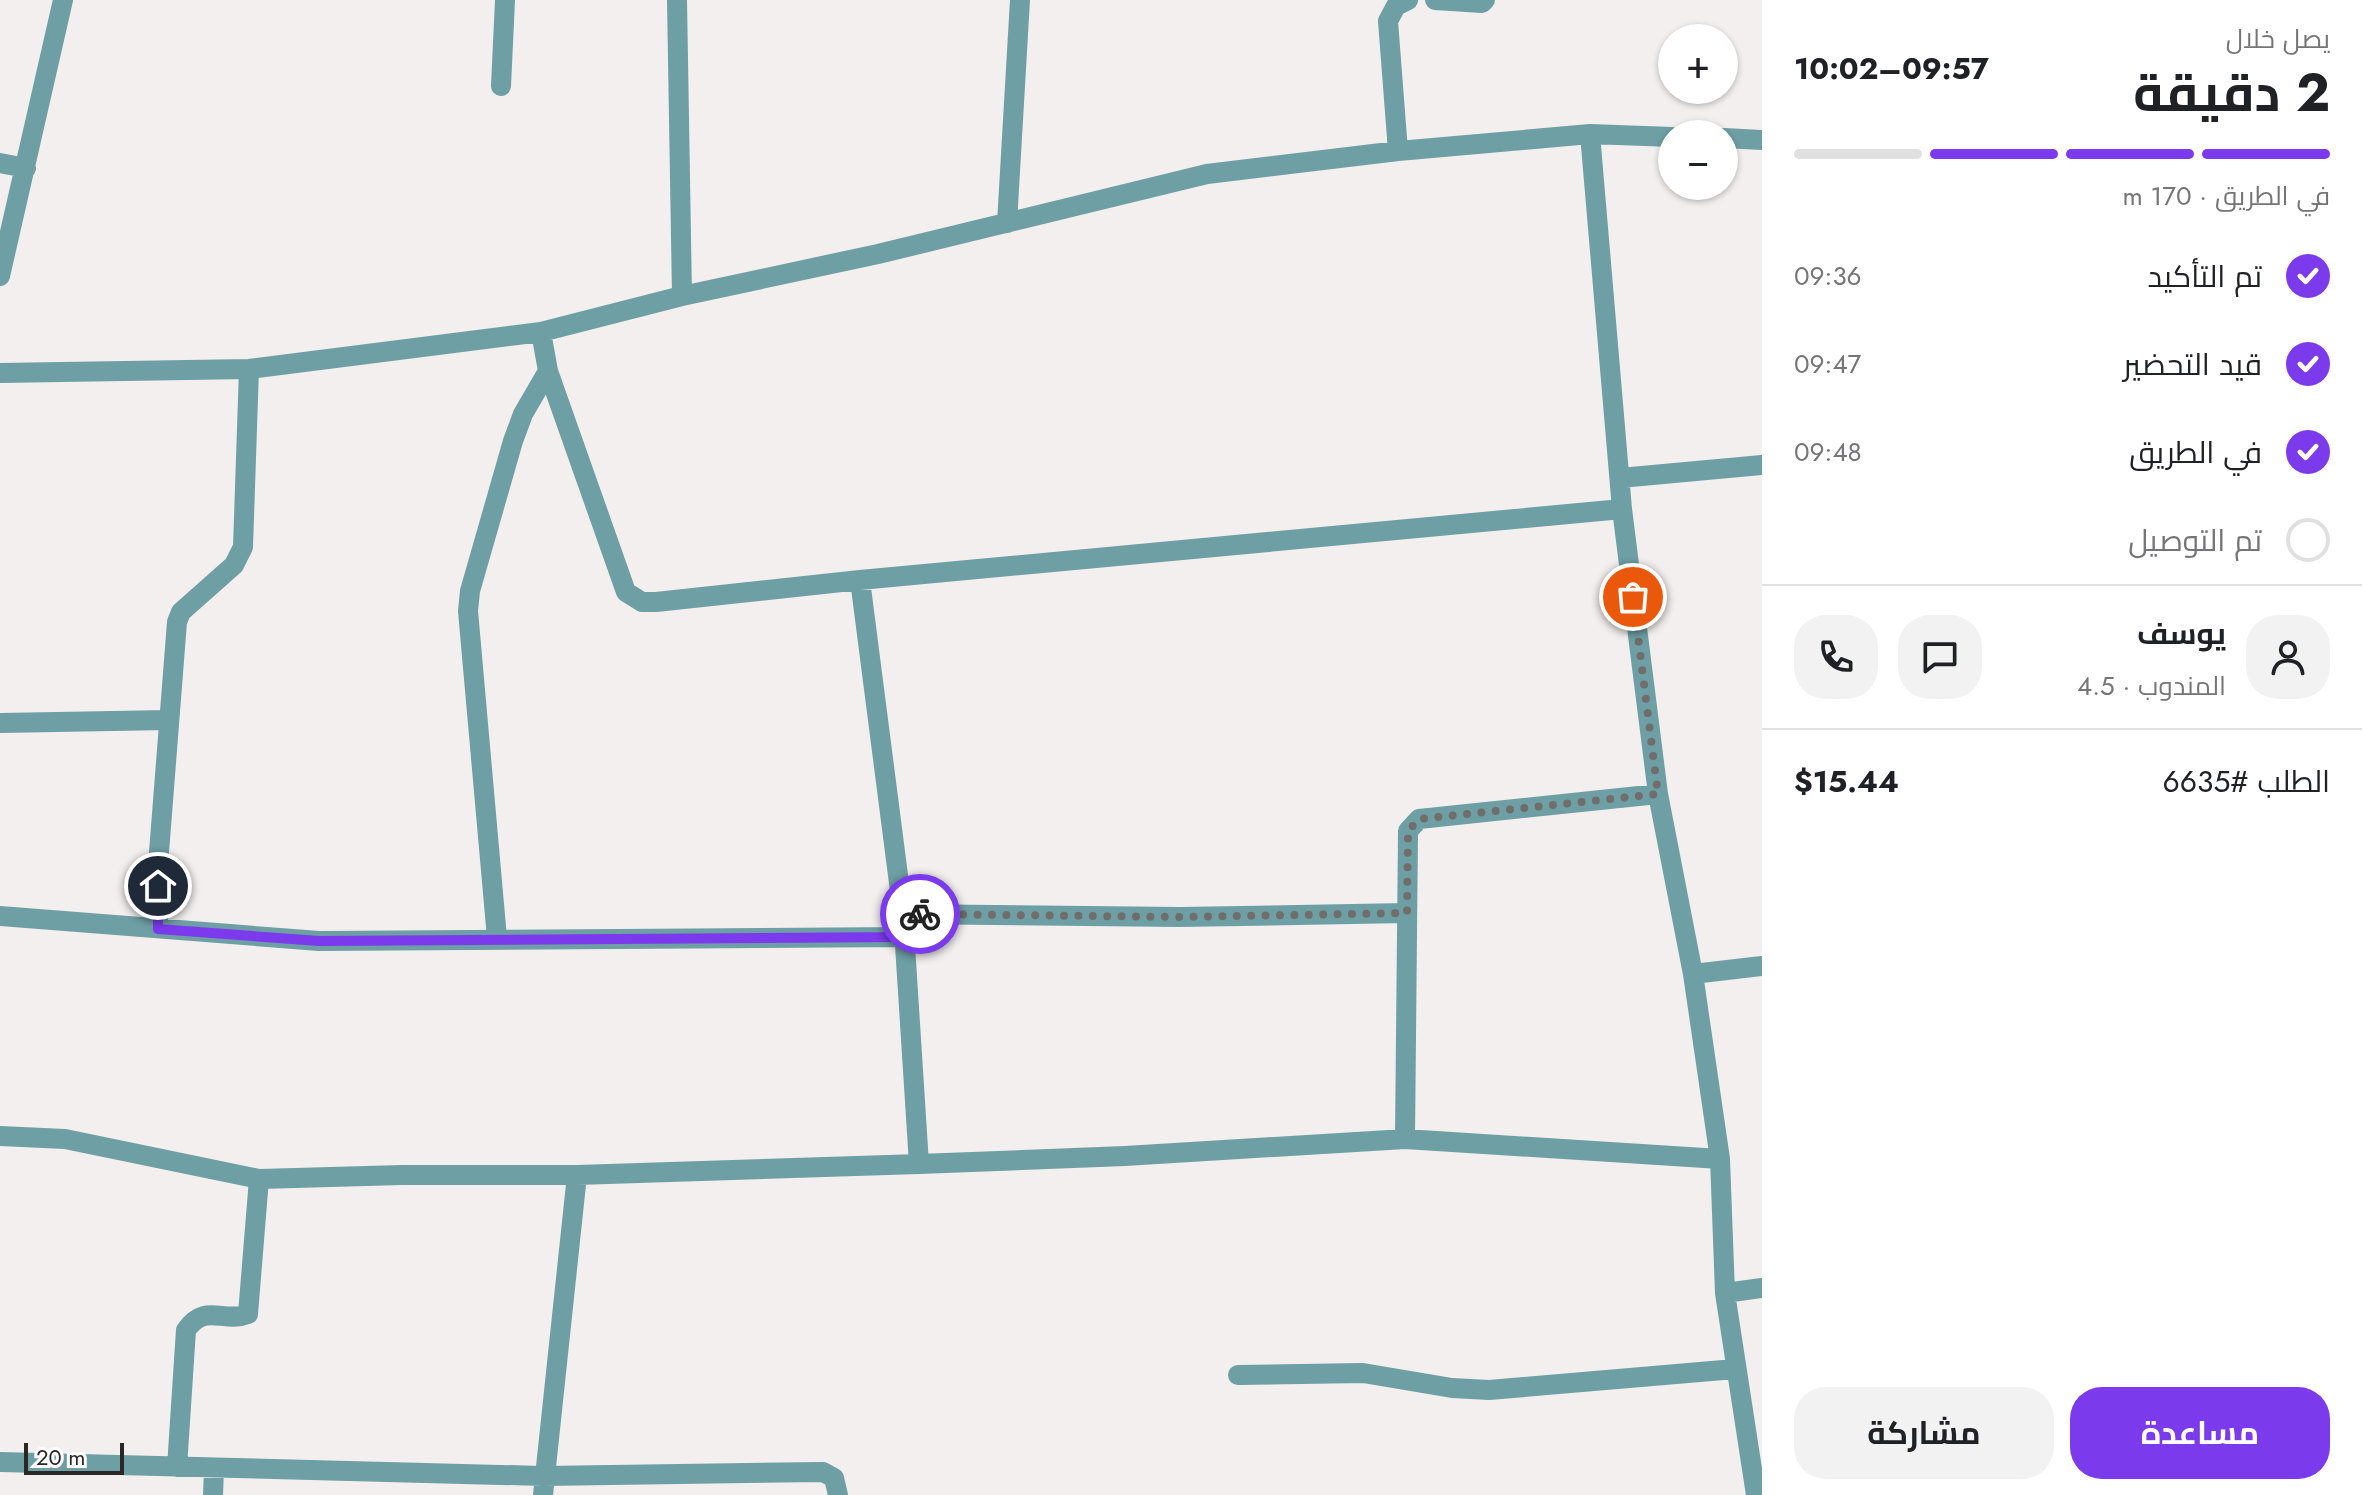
<!DOCTYPE html>
<html lang="ar">
<head>
<meta charset="utf-8">
<style>
	body { margin:0; font-family:Jost,Cairo,sans-serif; background:#f2f2f2; color:#202124; direction:rtl; height:100vh; display:flex; flex-direction:column; font-size:30px; white-space:nowrap }
	* { box-sizing:border-box; margin:0 }
	p { font-size:26px; color:#757577 }
	.icon { flex:none; width:44px; height:44px; fill:none; stroke:currentColor; stroke-width:2; stroke-linecap:round; stroke-linejoin:round }
	.map { position:relative; flex:1; overflow:hidden; direction:ltr }
	.side { display:flex; flex-direction:column; background:#fff; width:600px }
	.side>* { flex:none }
	.tools { position:absolute; left:1658px; top:24px; display:grid; gap:16px }
	.tools a { display:grid; place-items:center; width:80px; height:80px; border-radius:50%; background:#fff; box-shadow:0 2px 6px #0004; font-size:40px }
	.scale { position:absolute; left:24px; bottom:20px; width:100px; box-sizing:border-box; padding-left:8px; border:4px solid #292827; border-top:0; font-size:22px; line-height:28px; white-space:nowrap; color:#292827; -webkit-text-stroke:6px #fff; paint-order:stroke }
	.pin { position:absolute; display:grid; place-items:center; width:68px; height:68px; color:#fff; margin:-34px; border:4px solid #fff; border-radius:50%; box-shadow:0 2px 8px #0007 }
	.courier { position:absolute; display:grid; place-items:center; width:80px; height:80px; margin:-40px; border:6px solid #7c3aed; border-radius:50%; background:#fff; color:#222; box-shadow:0 2px 10px #0007 }
	.head em { font-style:normal; font-weight:700 }
	.head div { display:flex; flex-direction:column-reverse }
	.head { display:flex; align-items:center; justify-content:space-between; height:136px; padding:0 32px }
	h1 { font-size:52px; font-weight:700; line-height:60px }
	.bar { display:grid; grid-template-columns:repeat(4,1fr); gap:12px 8px; align-content:center; height:96px; padding:0 32px }
	.bar i { height:10px; border-radius:6px; background:#e0e0e0 }
	.bar .active { background:#7c3aed }
	.bar p { grid-column:span 4 }
	.line { display:flex; align-items:center; gap:20px; padding:0 32px; border-top:2px solid #e0e0e0 }
	.line div { flex:1 }
	.round { display:grid; place-items:center; flex:none; width:84px; height:84px; border-radius:32px; background:#f2f2f2 }
	ol { padding:0 32px; list-style:none }
	li { display:flex; align-items:center; gap:24px; height:88px }
	li p { margin-inline-start:auto }
	li .icon { padding:8px; border-radius:50%; background:#7c3aed; color:#fff; stroke-width:4 }
	li:last-child { color:#757577 }
	li i { width:44px; height:44px; border:4px solid #e0e0e0; border-radius:50% }
	.action { display:flex; gap:16px; margin-top:auto; padding:16px 32px }
	.action a { flex:1; height:92px; border-radius:32px; background:#7c3aed; color:#fff; font-size:32px; font-weight:700; line-height:92px; text-align:center }
	.action a+a { background:#f2f2f2; color:#202124 }
	main { display:flex; flex:1; min-height:0 }
	.map>svg:first-child { display:block }
</style>
</head>
<body>
<main>
<section class="side">
<div class="head"><div><h1>2 دقيقة</h1><p>يصل خلال</p></div><em>09:57–10:02</em></div>
<div class="bar"><i class="active"></i><i class="active"></i><i class="active"></i><i></i><p>في الطريق · 170 m</p></div>
<ol>
<li><svg class="icon" aria-label="check" viewBox="0 0 24 24"><path d="M5 12l5 5 9-10"/></svg>تم التأكيد<p>09:36</p></li>
<li><svg class="icon" aria-label="check" viewBox="0 0 24 24"><path d="M5 12l5 5 9-10"/></svg>قيد التحضير<p>09:47</p></li>
<li><svg class="icon" aria-label="check" viewBox="0 0 24 24"><path d="M5 12l5 5 9-10"/></svg>في الطريق<p>09:48</p></li>
<li><i></i>تم التوصيل</li>
</ol>
<div class="line" style="height:144px"><a class="round"><svg class="icon" aria-label="person" viewBox="0 0 24 24"><circle cx="12" cy="8" r="4"/><path d="M4 21q1-7 8-7t8 7"/></svg></a><div><b>يوسف</b><p>المندوب · 4.5</p></div><a class="round"><svg class="icon" aria-label="chat" viewBox="0 0 24 24"><path d="M4 5h16v11H9l-5 4z"/></svg></a><a class="round"><svg class="icon" aria-label="phone" viewBox="0 0 24 24"><path d="M5 4h4l2 5-3 2q2 4 5 5l2-3 5 2v4C11 20 4 13 5 4z"/></svg></a></div>
<div class="line" style="height:104px"><div>الطلب #6635</div><b>$15.44</b></div>
<div class="action"><a>مساعدة</a><a>مشاركة</a></div>
</section>
<div class="map">
<svg width="1762" height="1495" viewBox="0 0 1762 1495">
	<rect width="100%" height="100%" fill="#f3efee"/>
	<g fill="none" stroke-linecap="round" stroke-linejoin="round">
		<path stroke="#6e9fa4" stroke-width="20" d="M677 0 682 296
			M1435 0 1482 3 1485 0
			M501 86 505 0
			M1590 134 1622 509 1658 794 1693 974 1720 1159 1725 1293 1756 1495
			M1724 138 1762 140
			M1398 151 1388 21 1396 6 1408 0
			M0 163 26 168
			M1007 223 1020 0
			M0 276 63 0
			M541 332 548 371 626 592 642 602H656L860 580
			M0 373 249 369 541 332 682 296 878 254 1207 174 1398 151 1590 134 1672 137
			M1620 478 1762 465
			M0 723 169 720
			M903 914 1180 917 1407 913
			M0 916 319 941 904 937
			M158 929V865L177 622 181 612 234 565 243 547 249 369
			M497 938 468 611 470 591 513 441 523 414 548 371
			M1693 974 1762 966
			M0 1136 65 1139 259 1179 402 1175H577L919 1164 1125 1156 1405 1139 1720 1159
			M1405 1139 1408 831 1419 819 1658 794
			M919 1164 903 914 860 580 1622 509
			M1725 1293 1762 1288
			M1238 1375 1363 1373 1452 1388 1489 1390 1735 1369
			M0 1462 543 1476 823 1472 834 1478 838 1495
			M177 1467 186 1330C206 1302 223 1324 248 1314L259 1179
			M213 1495 214 1469
			M543 1495 577 1175"/>
	</g>
	<g fill="none" stroke-linecap="round" stroke-linejoin="round">
		<path stroke="#706e6d" stroke-width="8" stroke-dasharray="0 14.4" d="M920 914 1180 917 1407 913 1408 831 1419 819 1658 794 1633 597"/>
		<path stroke="#7c3aed" stroke-width="10" d="M158 886V929L319 941 904 937 903 914H920"/>
	</g>
</svg>
<div class="tools">
<a>+</a>
<a>−</a>
</div>
<div class="scale">20 m</div>
<div class="pin" style="left:1633px;top:597px;background:#ea580c"><svg class="icon" aria-label="bag" viewBox="0 0 24 24"><path d="M5 8h14l-1 12H6zM9 8a3 3 0 0 1 6 0"/></svg></div>
<div class="pin" style="left:158px;top:886px;background:#1f2937"><svg class="icon" aria-label="home" viewBox="0 0 24 24"><path d="M3 11l9-7 9 7M6 9v11h12V9"/></svg></div>
<div class="courier" style="left:920px;top:914px"><svg class="icon" aria-label="bike" viewBox="0 0 24 24"><circle cx="6" cy="16" r="4"/><circle cx="18" cy="16" r="4"/><path d="M6 16l4-8h5l3 8M10 8l3 8H6M13 5h3"/></svg></div>
</div>
</main>
</body>
</html>
